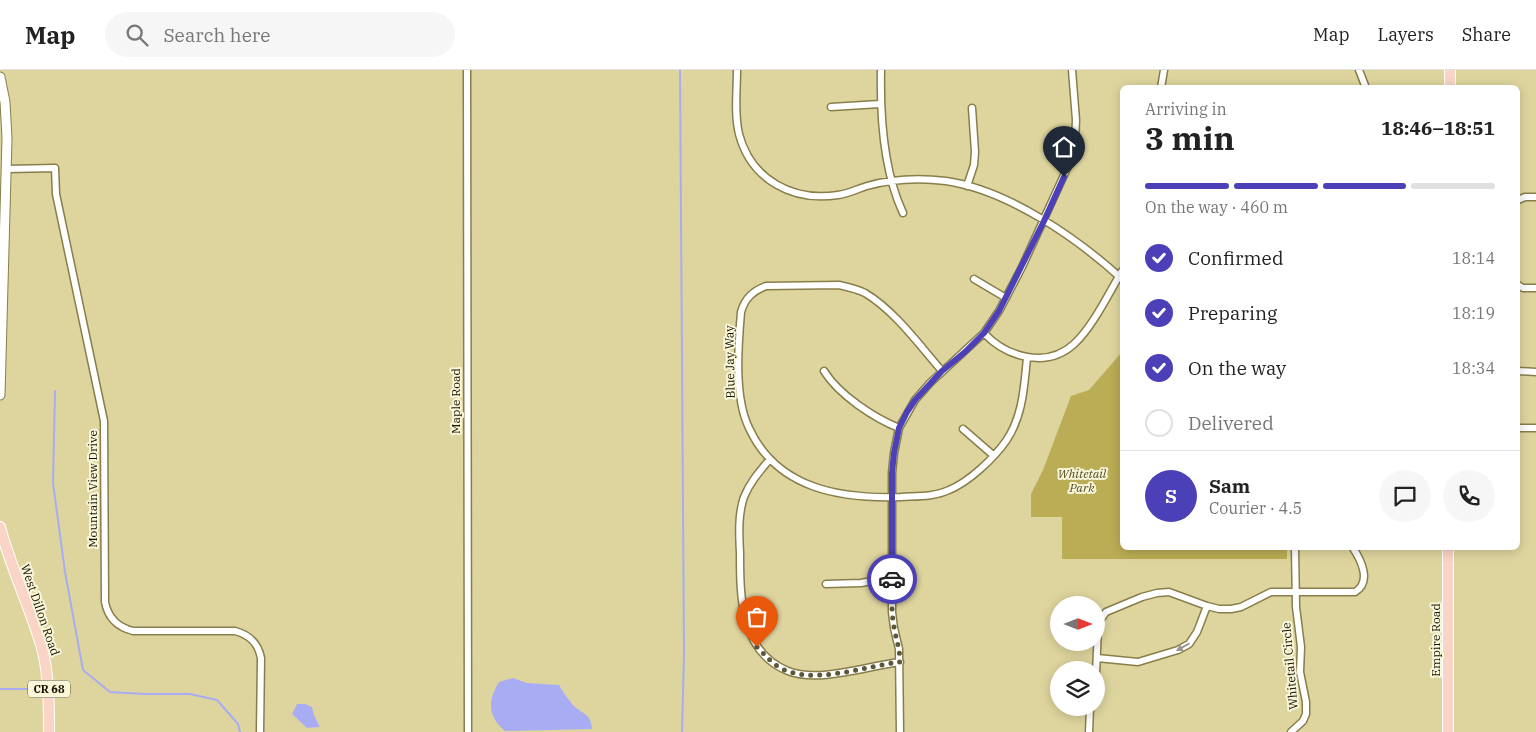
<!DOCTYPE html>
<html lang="en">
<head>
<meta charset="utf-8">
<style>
	body { margin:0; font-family:"IBM Plex Serif",serif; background:#f6f6f6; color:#222; height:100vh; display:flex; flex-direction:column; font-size:19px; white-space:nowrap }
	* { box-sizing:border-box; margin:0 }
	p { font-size:16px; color:#767676 }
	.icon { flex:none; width:28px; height:28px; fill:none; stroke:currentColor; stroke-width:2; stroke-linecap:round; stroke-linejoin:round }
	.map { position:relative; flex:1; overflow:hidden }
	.drawer { position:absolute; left:1120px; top:15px; width:400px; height:465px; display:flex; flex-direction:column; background:#fff; border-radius:8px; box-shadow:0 2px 12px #0003 }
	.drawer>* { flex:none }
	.needle { width:32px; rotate:90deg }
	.buttons { position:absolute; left:1050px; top:526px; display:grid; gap:10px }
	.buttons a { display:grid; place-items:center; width:55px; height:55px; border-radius:50%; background:#fff; box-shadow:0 2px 12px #0003; font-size:25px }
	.pin { position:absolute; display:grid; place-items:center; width:42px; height:42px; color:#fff; margin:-51px -21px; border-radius:50% 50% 50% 0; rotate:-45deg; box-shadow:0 0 5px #0007 }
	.pin .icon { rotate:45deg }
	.courier { position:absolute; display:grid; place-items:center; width:50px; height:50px; margin:-25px; border:4px solid #4b40b7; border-radius:50%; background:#fff; color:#222; box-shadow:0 1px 6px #0007 }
	.headline em { font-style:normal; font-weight:700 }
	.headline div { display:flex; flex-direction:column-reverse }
	.headline { display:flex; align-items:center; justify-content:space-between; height:85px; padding:0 25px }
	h1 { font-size:32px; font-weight:700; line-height:38px }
	.bar { display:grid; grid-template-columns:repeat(4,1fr); gap:8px 5px; align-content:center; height:60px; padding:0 25px }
	.bar i { height:6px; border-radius:4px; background:#e0e0e0 }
	.bar .current { background:#4b40b7 }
	.bar p { grid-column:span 4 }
	.line { display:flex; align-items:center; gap:12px; padding:0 25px; border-top:1px solid #e0e0e0 }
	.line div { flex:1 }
	.round { display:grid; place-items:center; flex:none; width:52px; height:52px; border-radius:26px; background:#f6f6f6 }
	ol { padding:0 25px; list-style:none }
	li { display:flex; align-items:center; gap:15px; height:55px }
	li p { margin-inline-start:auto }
	li .icon { padding:5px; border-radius:50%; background:#4b40b7; color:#fff; stroke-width:4 }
	li:last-child { color:#767676 }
	li i { width:28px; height:28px; border:2px solid #e0e0e0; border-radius:50% }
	header { display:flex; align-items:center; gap:30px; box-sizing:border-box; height:70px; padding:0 25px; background:#fff; border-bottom:1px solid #e0e0e0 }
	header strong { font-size:24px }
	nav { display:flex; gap:28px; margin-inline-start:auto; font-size:18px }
	.search { width:350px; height:45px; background:#f6f6f6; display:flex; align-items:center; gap:12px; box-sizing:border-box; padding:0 18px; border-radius:28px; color:#767676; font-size:19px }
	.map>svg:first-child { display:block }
</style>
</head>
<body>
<header>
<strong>Map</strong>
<div class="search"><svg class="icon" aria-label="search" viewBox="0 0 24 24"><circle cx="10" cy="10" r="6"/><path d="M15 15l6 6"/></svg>Search here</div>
<nav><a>Map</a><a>Layers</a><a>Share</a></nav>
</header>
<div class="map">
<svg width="1536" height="662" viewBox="0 0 1536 662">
	<rect width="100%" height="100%" fill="#ded59e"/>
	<path fill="#bbad55" d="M1122 282V478H1287V489H1062V447H1031V424L1043 400 1071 326 1089 320Z"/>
	<path fill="#a8adf3" d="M513 608 527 613 559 615C563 622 568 629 573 635 583 645 591 643 592 659L505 661C487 646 488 630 499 612Z
		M297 634H305L312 637 314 645 320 657 307 658 292 644Z"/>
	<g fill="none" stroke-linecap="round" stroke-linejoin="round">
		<path stroke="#a8adf3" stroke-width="2" d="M680 0 684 583 682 662
			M55 321 53 413 65 502 83 600 110 622 144 624H190L217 630 238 654 240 662
			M0 619H39"/>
		<g stroke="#877e4a" stroke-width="9">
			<path id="street" d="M467 0 468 662
				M737 0C737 21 734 44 739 64 751 110 793 132 838 125 848 124 857 119 867 116 892 109 920 108 946 111 1008 120 1077 168 1122 209
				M881 0C880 46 884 102 903 143
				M1359 0 1366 18
				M1161 18 1164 0
				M831 37 880 34
				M7 99 55 98 56 124 104 351 105 532C108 548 117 557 133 561H235C250 565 258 573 261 588L260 662
				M967 116 974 95 975 82 972 38
				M1518 130 1525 127H1536
				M974 209 1006 228
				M1518 215 1523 218H1536
				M984 263C1006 287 1047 299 1074 274 1092 258 1109 223 1122 201
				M824 301C839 325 874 348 899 358
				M942 301C920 276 894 240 865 223 857 219 848 217 839 215L766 216C753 221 745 228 741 242 738 277 734 327 749 358 777 419 840 429 901 427 916 426 934 427 949 420 969 412 994 388 1006 371 1023 346 1024 317 1027 288
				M1518 301 1536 302
				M1518 358H1536
				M963 359 993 385
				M770 389C760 401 750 412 744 427 738 444 739 464 740 483 740 526 740 582 788 601 819 613 867 596 900 592
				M826 514 861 513 892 507
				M1097 588 1138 592 1178 580 1189 574 1197 562 1207 536
				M1096 604 1098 557 1101 549 1106 542 1142 527 1157 523 1169 522 1207 536 1219 539H1231L1241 537 1271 522H1355C1372 512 1361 490 1353 478
				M900 662 899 579 894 558 892 542V403L894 383 899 358 915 330 930 313 984 263 999 241 1022 197 1070 92 1075 71 1076 50 1072 0
				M1089 662 1090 638
				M1291 662 1303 651 1306 644V632L1300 602 1301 577 1296 537 1295 478"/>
		</g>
		<g stroke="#877e4a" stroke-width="11">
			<path id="secondary" d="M0 7 5 32 7 68 0 325"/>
		</g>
		<g stroke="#fff" stroke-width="12">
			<path id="primary" d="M1450 18V0
				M0 457C11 498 30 537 42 578 49 605 49 634 49 662
				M1448 478V662"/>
		</g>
		<use href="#street" stroke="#fff" stroke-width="6"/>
		<use href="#secondary" stroke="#fff" stroke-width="9"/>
		<use href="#primary" stroke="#fad4c6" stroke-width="10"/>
	</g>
	<defs><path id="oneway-solid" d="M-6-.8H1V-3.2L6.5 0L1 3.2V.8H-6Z" transform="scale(1.25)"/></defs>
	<use fill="#97958d" href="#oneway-solid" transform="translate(1183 577) rotate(150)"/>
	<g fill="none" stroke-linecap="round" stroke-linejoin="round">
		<path stroke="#5d5738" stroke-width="5" stroke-dasharray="0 9" d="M757 577C764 584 769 590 777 596 809 617 865 596 900 592 900 579 896 569 894 557 891 541 892 525 892 509"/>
		<path stroke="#4b40b7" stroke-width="6" d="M892 509V403L894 383 899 358 907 342 915 330 942 301 965 282 984 263 999 241 1044 151 1064 107"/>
	</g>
	<g text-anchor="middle" stroke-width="4" stroke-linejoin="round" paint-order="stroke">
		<rect fill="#f9f6da" stroke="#5b5742" stroke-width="1" x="28" y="610.5" width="42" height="17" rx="4"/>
		<g font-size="11" font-weight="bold" fill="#171301">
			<text x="49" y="623">CR 68</text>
		</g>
		<g font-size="12" fill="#171301" stroke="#f9f6da">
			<text transform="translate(730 292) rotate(-91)" y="4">Blue Jay Way</text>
			<text transform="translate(456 331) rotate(-90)" y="4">Maple Road</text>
			<text transform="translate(93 419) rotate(-90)" y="4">Mountain View Drive</text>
			<text transform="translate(40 540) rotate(71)" y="4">West Dillon Road</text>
			<text transform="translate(1436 570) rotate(-90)" y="4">Empire Road</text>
			<text transform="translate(1290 596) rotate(-95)" y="4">Whitetail Circle</text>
		</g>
		<g font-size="12" font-style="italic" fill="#544d22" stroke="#f9f6da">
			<text x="1082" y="408">Whitetail<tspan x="1082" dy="14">Park</tspan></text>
		</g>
	</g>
</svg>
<div class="buttons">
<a><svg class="needle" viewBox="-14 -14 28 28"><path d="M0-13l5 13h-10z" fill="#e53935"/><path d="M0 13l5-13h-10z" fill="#767676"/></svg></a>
<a><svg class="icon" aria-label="layers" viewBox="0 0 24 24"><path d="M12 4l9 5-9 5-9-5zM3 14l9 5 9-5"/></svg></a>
</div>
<div class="pin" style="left:757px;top:577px;background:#ea580c"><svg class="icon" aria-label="bag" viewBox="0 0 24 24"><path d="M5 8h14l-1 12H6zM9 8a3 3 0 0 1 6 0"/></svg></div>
<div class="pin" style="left:1064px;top:107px;background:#1f2937"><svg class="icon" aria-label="home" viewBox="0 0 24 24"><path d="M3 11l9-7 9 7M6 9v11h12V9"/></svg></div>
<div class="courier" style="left:892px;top:509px"><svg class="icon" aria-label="car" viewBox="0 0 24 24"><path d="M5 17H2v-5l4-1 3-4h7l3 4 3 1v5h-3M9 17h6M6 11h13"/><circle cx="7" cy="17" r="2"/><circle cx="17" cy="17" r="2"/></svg></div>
<section class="drawer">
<div class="headline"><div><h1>3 min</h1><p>Arriving in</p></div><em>18:46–18:51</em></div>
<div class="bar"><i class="current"></i><i class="current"></i><i class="current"></i><i></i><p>On the way · 460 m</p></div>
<ol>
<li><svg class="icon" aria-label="check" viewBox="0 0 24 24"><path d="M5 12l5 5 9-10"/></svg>Confirmed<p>18:14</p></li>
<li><svg class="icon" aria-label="check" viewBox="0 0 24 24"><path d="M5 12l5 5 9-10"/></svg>Preparing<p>18:19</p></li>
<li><svg class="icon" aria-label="check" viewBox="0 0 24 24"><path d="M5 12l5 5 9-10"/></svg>On the way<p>18:34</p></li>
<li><i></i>Delivered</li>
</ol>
<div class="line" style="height:90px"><b class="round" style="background:#4b40b7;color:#fff">S</b><div><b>Sam</b><p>Courier · 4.5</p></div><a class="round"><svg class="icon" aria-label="chat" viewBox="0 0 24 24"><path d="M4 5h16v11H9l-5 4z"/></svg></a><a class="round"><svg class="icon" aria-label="phone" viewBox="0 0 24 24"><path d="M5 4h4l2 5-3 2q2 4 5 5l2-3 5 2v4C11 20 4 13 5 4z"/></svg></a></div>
</section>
</div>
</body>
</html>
